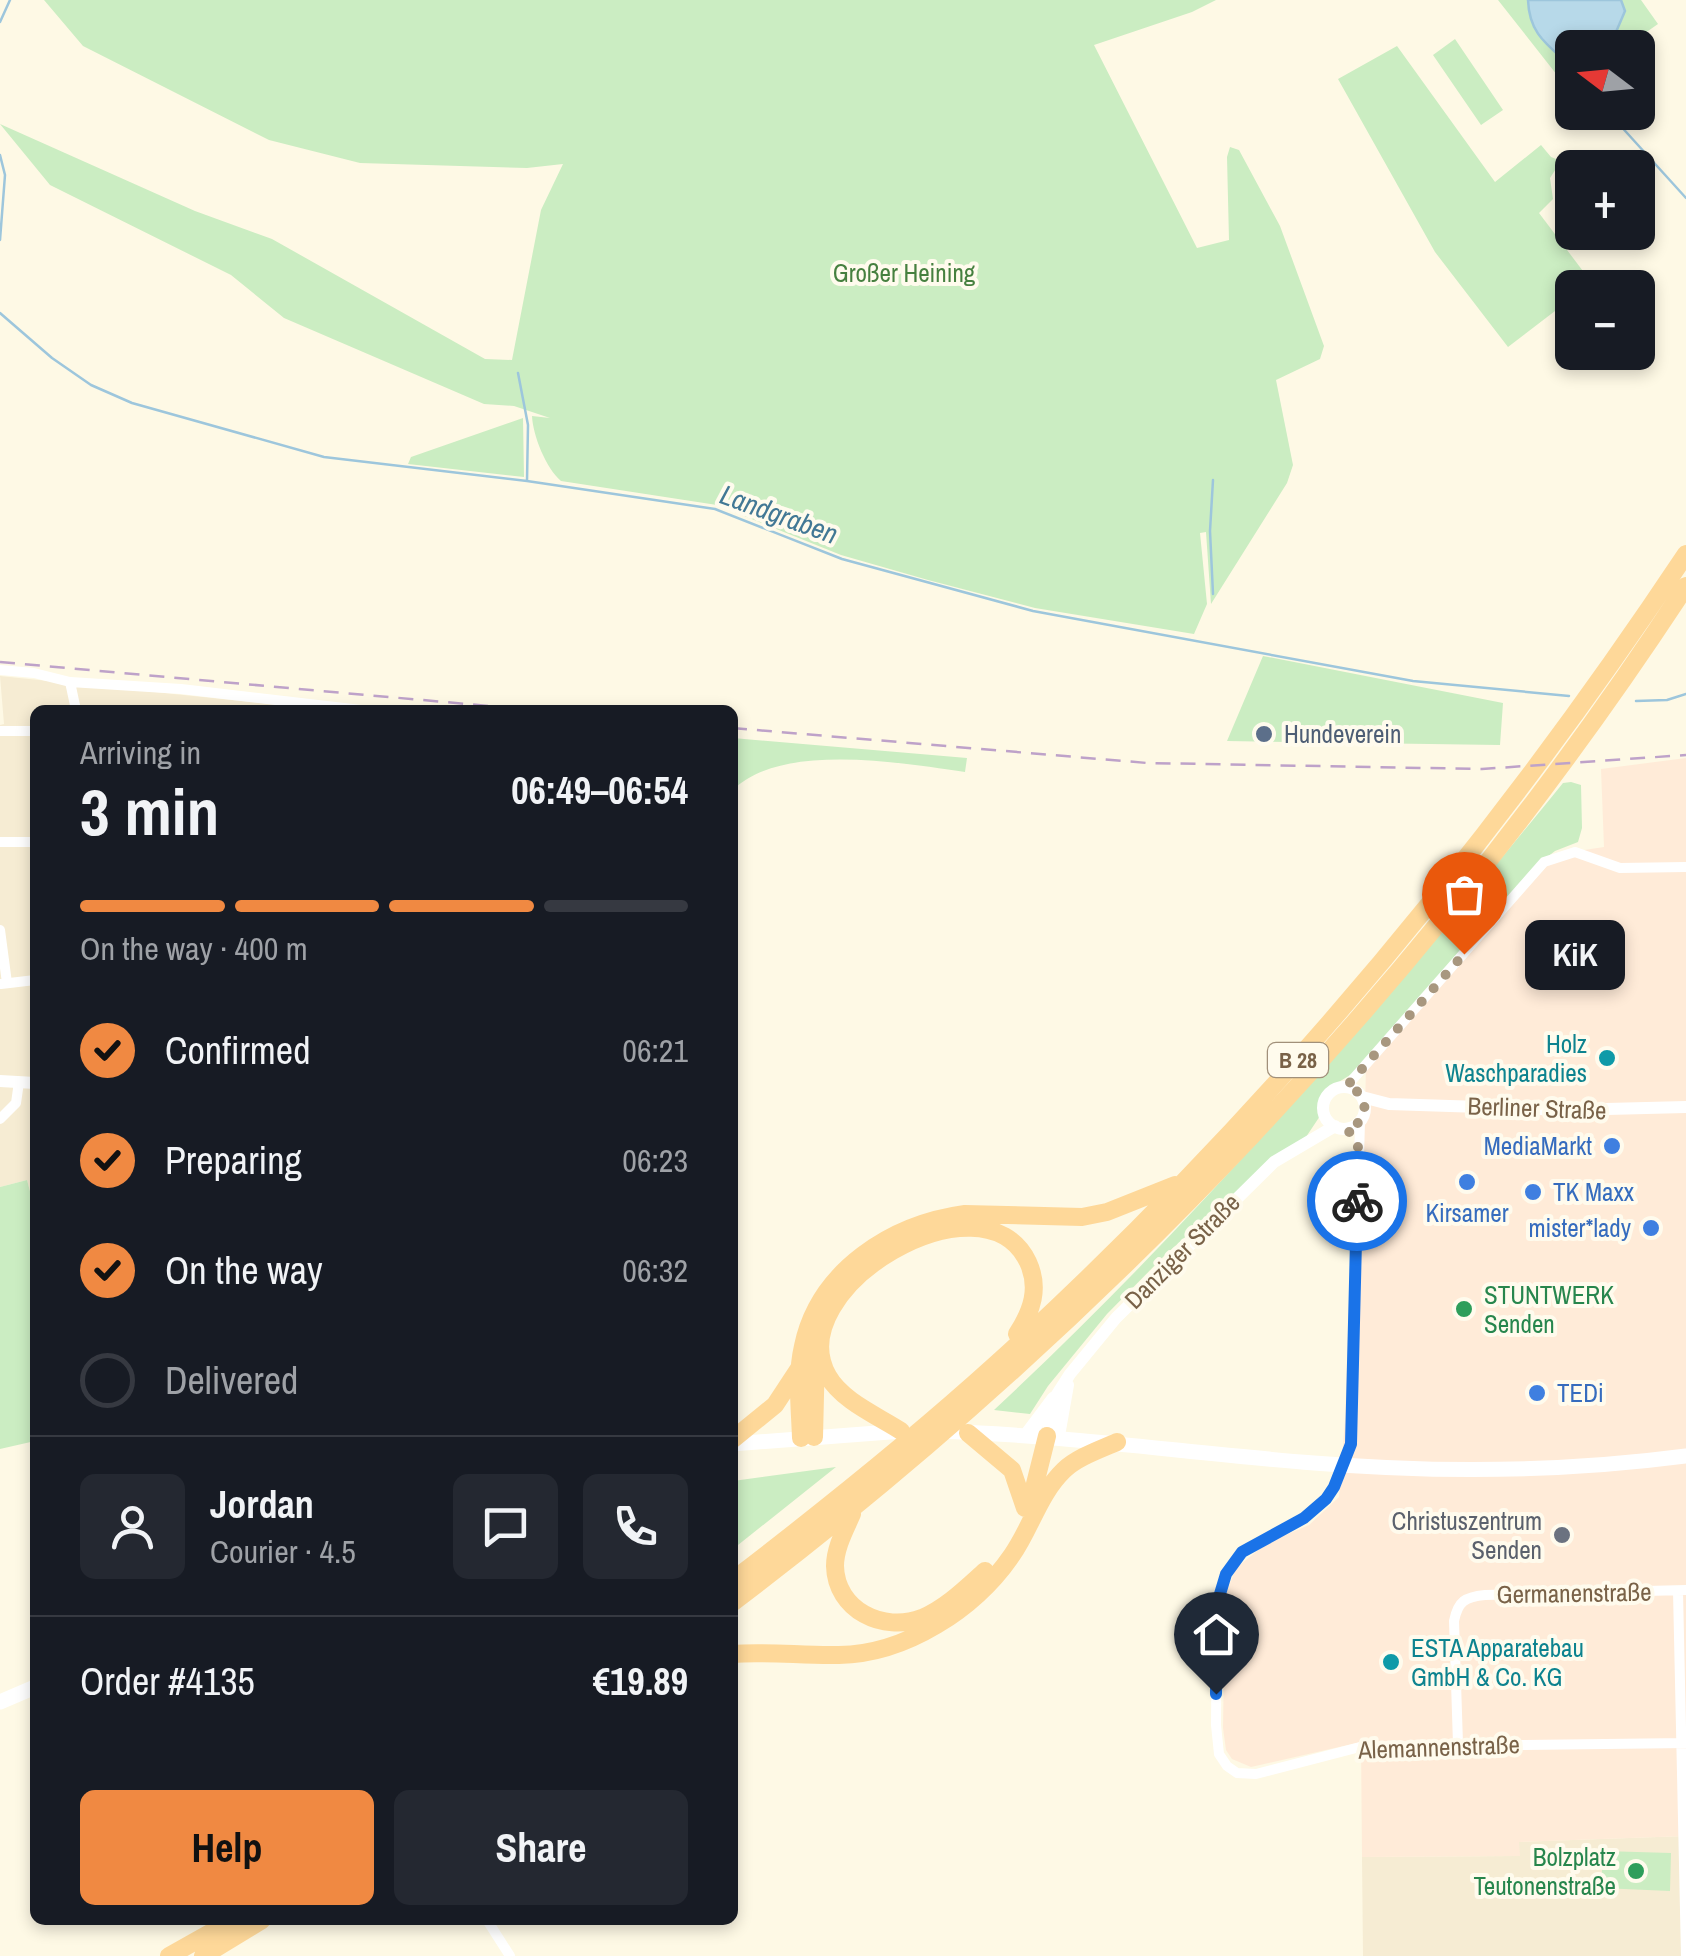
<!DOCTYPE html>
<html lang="en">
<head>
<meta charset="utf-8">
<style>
	body { margin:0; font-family:"Archivo Narrow",sans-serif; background:#242831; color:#f1f3f6; height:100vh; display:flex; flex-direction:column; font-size:38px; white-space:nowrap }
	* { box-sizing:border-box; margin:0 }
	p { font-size:32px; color:#9ea1a6 }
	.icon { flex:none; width:55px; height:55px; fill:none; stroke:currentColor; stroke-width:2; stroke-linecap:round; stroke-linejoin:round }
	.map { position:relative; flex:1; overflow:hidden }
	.side { position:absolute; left:30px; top:705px; width:708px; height:1220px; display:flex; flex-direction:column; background:#171b24; border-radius:15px; box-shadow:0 5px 15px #0003 }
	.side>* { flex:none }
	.needle { width:65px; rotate:286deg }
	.buttons { position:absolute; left:1555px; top:30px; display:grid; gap:20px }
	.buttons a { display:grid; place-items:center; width:100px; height:100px; border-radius:15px; background:#171b24; box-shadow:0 5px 15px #0003; font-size:50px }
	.pin { position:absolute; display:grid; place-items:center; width:85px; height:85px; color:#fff; margin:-102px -42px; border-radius:50% 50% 50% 0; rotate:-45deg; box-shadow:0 0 10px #0007 }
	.pin .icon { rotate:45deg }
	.courier { position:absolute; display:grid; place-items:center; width:100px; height:100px; margin:-50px; border:8px solid #1a73e8; border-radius:50%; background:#fff; color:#222; box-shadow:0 2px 12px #0007 }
	.bubble { position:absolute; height:70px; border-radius:15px; background:#171b24; box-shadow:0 5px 15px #0003; font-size:32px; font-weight:700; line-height:70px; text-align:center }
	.summary em { font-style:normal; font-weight:700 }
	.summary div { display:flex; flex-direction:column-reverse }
	.summary { display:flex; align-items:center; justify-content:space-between; height:170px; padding:0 50px }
	h1 { font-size:65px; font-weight:700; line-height:75px }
	.bar { display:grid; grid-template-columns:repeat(4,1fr); gap:15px 10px; align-content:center; height:120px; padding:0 50px }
	.bar i { height:12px; border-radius:8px; background:#363941 }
	.bar .current { background:#f08942 }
	.bar p { grid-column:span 4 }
	.line { display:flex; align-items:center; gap:25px; padding:0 50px; border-top:2px solid #363941 }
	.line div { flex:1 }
	.round { display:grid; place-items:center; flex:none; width:105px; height:105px; border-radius:15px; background:#242831 }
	ol { padding:0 50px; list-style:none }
	li { display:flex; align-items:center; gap:30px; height:110px }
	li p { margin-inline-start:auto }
	li .icon { padding:10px; border-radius:50%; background:#f08942; color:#111; stroke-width:4 }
	li:last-child { color:#9ea1a6 }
	li i { width:55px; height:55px; border:5px solid #363941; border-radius:50% }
	.cta { display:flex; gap:20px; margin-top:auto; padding:20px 50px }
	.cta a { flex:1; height:115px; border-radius:15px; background:#f08942; color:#111; font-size:40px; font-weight:700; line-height:115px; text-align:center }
	.cta a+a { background:#242831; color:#f1f3f6 }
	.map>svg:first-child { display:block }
</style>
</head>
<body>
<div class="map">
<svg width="1686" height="1956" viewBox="0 0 1686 1956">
	<rect width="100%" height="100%" fill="#fef9e5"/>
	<path fill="#f6ecd3" d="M0 676 329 710H35V1210L27 1180 0 1187V725L4 724Z
		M1686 1836V1956H1363L1362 1857 1519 1856V1842Z"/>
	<path fill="#ffebd8" d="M1686 758V1836L1519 1842 1520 1856 1362 1857 1361 1742 1251 1767 1232 1759 1226 1750 1223 1728 1225 1596 1236 1568 1267 1543 1309 1525 1339 1497 1345 1420 1355 1126 1365 1113 1366 1064 1558 854 1604 847 1601 769Z"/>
	<path fill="#cbedc2" d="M44 0H1216L1192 12 1094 45 1197 248 1229 240 1227 157 1230 147 1239 150 1280 226 1324 346 1320 359 1276 380 1293 465 1287 483 1211 604 1206 532 1200 533 1207 604 1194 634 1035 608 928 580 841 555 717 505 561 481C546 468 533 436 532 416L550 418 514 406 484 404 284 318 231 275 50 185 0 124 195 211 272 239 485 359 512 360 541 210 563 164 527 168 360 163 269 140 83 46Z
		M1498 0H1528V10L1563 59H1572V85L1568 89Z
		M1621 0H1641L1658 24 1625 47 1604 48C1616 35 1626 17 1621 0Z
		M1455 39 1503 110 1481 125 1433 55Z
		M1397 46 1495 182 1541 145 1551 157 1561 161 1550 178 1553 199 1539 213 1592 283 1586 287 1572 288V298L1508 347 1435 252 1338 79Z
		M523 418 524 477 408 464 411 457Z
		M1263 656 1503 703 1500 745 1227 741Z
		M733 738 967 758 965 772C902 763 781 742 733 790Z
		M1571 782 1581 785 1582 828 1578 842 1555 851 1542 861 1355 1072 1329 1088 1324 1095V1110L1304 1140 1277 1155 1164 1256 1107 1314 1048 1386 1030 1414 994 1410C1201 1217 1385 1002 1563 783Z
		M27 1180 35 1210V1441L0 1449V1187Z
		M836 1467 733 1549V1481Z
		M1603 1851 1671 1853 1670 1891 1601 1888Z"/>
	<path fill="#b7d9e9" stroke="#9dc6dc" stroke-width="2.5" d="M1528 0H1621L1625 11 1613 39 1604 47 1572 48V59H1563C1542 41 1529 29 1528 0Z"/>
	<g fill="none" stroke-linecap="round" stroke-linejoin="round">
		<path stroke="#9dc6dc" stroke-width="2.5" d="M0 22 10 0
			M1608 112 1686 198
			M0 155 5 175 0 240
			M0 313 52 358 91 385 132 403 324 457 527 481 715 509 842 559 1033 611 1413 681 1569 696
			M518 373 528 425 527 481
			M1213 480 1210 531 1213 594
			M1636 701 1667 700 1686 694"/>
		<path stroke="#fff" stroke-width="10" d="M0 670 34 673 70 682 181 689 361 710
			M70 682 76 710
			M0 731H35
			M0 842H35
			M0 930 7 983
			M1 984 35 980
			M1346 1087 1544 862 1575 852 1620 868 1686 867
			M0 1119 16 1103 19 1082
			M1360 1121 1351 1444 1335 1487 1326 1499 1304 1517 1242 1552 1226 1573 1217 1604 1216 1725 1219 1754 1227 1766 1237 1773 1256 1774 1360 1747 1686 1743
			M1678 1591 1686 1956
			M1458 1744 1454 1621C1458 1601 1465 1597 1485 1595L1686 1590
			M487 1920 510 1956"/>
		<path stroke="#fff" stroke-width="12" d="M0 1081 35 1083
			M1323 1108a21 21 0 1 1 42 0a21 21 0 1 1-42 0Z
			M1362 1097 1389 1104 1567 1110 1686 1107
			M1047 1436 1054 1399 1070 1374 1116 1318 1274 1162 1335 1126
			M1059 1436 1068 1385"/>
		<path stroke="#fff" stroke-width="15" d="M936 1431C1063 1435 1188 1453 1314 1463 1437 1473 1564 1472 1686 1456
			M1027 1435 1054 1399
			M732 1444 903 1431
			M0 1702 35 1687"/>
		<path stroke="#fed899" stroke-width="18" d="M901 1431C878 1416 842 1401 828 1376 778 1288 984 1168 1028 1262 1040 1288 1032 1311 1017 1334
			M968 1433 1012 1470 1025 1508
			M814 1437 816 1353
			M801 1438C800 1408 796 1376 803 1346 819 1270 892 1224 965 1214L1082 1217 1107 1212 1175 1185
			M732 1440 775 1405 800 1367
			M1026 1507 1033 1492 1047 1436
			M852 1514C845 1530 835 1548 835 1566 836 1610 883 1633 922 1618 946 1608 966 1588 985 1571
			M732 1581C822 1512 911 1441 995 1365 1259 1125 1489 850 1686 554
			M732 1603C1101 1324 1433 973 1686 586
			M732 1654C768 1651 804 1656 839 1655 906 1654 975 1609 1012 1555 1031 1528 1039 1494 1064 1470 1078 1457 1099 1450 1117 1442
			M169 1956 233 1920
			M203 1956 262 1920"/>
		<path stroke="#bea2c9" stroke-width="2.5" stroke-dasharray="15 10" stroke-linecap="butt" d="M0 662 533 710
			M732 728 1147 763 1482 769 1686 755"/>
	</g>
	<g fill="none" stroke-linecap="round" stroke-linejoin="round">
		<path stroke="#a8977f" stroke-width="10" stroke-dasharray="0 18" d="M1357 1201 1358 1143 1346 1128 1360 1122 1365 1105 1358 1092 1346 1087 1464 954"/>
		<path stroke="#1a73e8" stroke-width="12" d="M1216 1694 1217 1604 1226 1574 1242 1552 1304 1518 1326 1499 1334 1487 1351 1444 1357 1201"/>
	</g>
	<circle fill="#5c6f8a" stroke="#fffbed" stroke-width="4" cx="1264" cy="734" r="10"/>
	<g fill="#0f9aa8" stroke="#fffbed" stroke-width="4">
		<circle cx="1607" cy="1058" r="10"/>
		<circle cx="1391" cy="1662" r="10"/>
	</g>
	<g fill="#3f7fe0" stroke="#fffbed" stroke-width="4">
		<circle cx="1612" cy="1146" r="10"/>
		<circle cx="1467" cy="1182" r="10"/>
		<circle cx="1533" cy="1192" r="10"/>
		<circle cx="1651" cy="1228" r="10"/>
		<circle cx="1537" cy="1393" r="10"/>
	</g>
	<g fill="#2e9e5b" stroke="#fffbed" stroke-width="4">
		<circle cx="1464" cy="1309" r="10"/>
		<circle cx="1636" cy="1871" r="10"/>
	</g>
	<circle fill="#6b7280" stroke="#fffbed" stroke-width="4" cx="1562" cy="1535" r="10"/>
	<g text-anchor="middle" stroke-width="8" stroke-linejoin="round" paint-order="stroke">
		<rect fill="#fffbed" stroke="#a1907a" stroke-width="2.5" x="1268" y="1043" width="60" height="34" rx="8"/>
		<g font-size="22" font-weight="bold" fill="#796248">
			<text x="1298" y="1068">B 28</text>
		</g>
		<g font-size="25" fill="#46803f" stroke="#fffbed">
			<text x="904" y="282">Großer Heining</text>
		</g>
		<g font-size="25" fill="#4e5e75" stroke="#fffbed" text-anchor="start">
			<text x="1284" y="743">Hundeverein</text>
		</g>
		<g font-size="25" fill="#0d838f" stroke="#fffbed" text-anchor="end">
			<text x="1587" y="1053">Holz<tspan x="1587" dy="29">Waschparadies</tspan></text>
			<text x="1411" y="1657" text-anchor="start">ESTA Apparatebau<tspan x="1411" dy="29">GmbH &amp; Co. KG</tspan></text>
		</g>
		<g font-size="25" fill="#796248" stroke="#fffbed">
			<text transform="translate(1537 1108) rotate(2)" y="9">Berliner Straße</text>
			<text transform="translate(1182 1251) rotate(-45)" y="9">Danziger Straße</text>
			<text transform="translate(1574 1593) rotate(-1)" y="9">Germanenstraße</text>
			<text transform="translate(1439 1747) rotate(-2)" y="9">Alemannenstraße</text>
		</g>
		<g font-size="25" fill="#366cbe" stroke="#fffbed" text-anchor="end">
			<text x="1592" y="1155">MediaMarkt</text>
			<text x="1553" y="1201" text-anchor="start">TK Maxx</text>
			<text x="1467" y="1222" text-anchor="middle">Kirsamer</text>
			<text x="1631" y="1237">mister*lady</text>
			<text x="1557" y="1402" text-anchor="start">TEDi</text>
		</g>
		<g font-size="25" fill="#27864d" stroke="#fffbed" text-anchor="start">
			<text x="1484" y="1304">STUNTWERK<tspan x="1484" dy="29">Senden</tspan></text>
			<text x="1616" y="1866" text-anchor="end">Bolzplatz<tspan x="1616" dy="29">Teutonenstraße</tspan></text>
		</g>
		<g font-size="25" fill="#5b616d" stroke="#fffbed" text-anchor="end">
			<text x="1542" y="1530">Christuszentrum<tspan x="1542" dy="29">Senden</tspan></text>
		</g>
		<g font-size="28" font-style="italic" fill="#427895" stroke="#fffbed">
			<text transform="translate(779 514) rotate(20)" y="10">Landgraben</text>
		</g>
	</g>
</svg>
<div class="buttons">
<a><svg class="needle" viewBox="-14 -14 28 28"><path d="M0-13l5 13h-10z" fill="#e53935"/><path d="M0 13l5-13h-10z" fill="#9ea1a6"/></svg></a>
<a>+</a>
<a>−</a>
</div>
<div class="pin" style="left:1464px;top:954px;background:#ea580c"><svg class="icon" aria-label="bag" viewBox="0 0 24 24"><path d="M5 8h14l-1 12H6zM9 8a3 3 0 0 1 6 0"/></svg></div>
<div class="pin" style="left:1216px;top:1694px;background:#1f2937"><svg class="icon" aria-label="home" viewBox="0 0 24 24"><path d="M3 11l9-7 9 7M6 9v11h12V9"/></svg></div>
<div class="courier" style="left:1357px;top:1201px"><svg class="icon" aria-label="bike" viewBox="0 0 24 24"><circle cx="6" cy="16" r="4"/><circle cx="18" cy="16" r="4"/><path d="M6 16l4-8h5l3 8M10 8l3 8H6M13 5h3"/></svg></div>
<div class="bubble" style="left:1525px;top:920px;width:100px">KiK</div>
<section class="side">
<div class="summary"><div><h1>3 min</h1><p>Arriving in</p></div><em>06:49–06:54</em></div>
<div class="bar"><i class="current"></i><i class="current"></i><i class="current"></i><i></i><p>On the way · 400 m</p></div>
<ol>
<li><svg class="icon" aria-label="check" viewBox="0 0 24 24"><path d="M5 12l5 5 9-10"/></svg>Confirmed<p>06:21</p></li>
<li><svg class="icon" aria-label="check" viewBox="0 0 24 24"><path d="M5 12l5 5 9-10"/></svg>Preparing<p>06:23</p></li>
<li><svg class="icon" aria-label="check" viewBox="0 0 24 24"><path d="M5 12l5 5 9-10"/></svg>On the way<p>06:32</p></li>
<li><i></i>Delivered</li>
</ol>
<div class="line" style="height:180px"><a class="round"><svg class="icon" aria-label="person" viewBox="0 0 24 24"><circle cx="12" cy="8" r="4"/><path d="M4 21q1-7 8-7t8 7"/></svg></a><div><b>Jordan</b><p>Courier · 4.5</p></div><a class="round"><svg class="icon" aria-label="chat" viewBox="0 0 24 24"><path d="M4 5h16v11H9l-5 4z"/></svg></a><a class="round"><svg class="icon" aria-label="phone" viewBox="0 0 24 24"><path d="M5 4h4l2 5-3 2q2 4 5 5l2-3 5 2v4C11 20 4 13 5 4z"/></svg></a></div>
<div class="line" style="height:130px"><div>Order #4135</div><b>€19.89</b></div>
<div class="cta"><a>Help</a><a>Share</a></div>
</section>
</div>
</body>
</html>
